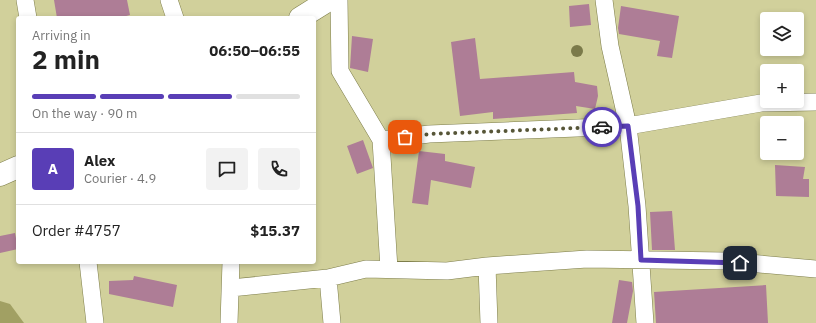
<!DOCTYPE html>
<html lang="en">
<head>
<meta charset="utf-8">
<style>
	body { margin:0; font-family:"IBM Plex Sans",sans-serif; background:#f2f2f2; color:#222; height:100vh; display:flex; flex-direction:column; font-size:15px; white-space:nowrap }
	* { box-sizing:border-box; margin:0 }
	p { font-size:13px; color:#767676 }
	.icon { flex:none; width:22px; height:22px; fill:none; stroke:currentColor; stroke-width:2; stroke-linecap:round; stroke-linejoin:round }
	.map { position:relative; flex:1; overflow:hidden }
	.drawer { position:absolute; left:16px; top:16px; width:300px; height:248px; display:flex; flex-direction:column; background:#fff; border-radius:4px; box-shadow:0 2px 6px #0003 }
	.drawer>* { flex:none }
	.buttons { position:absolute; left:760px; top:12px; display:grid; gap:8px }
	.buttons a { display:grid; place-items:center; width:44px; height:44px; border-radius:4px; background:#fff; box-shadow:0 2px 6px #0003; font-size:20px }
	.pin { position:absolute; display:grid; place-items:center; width:34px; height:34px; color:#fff; margin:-17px; border-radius:8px; box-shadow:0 2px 6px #0006 }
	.courier { position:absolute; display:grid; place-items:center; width:40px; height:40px; margin:-20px; border:3px solid #593eb6; border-radius:50%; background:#fff; color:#222; box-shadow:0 1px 5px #0007 }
	.headline em { font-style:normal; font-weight:700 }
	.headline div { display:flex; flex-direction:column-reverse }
	.headline { display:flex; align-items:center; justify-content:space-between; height:68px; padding:0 16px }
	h1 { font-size:26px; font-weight:700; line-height:30px }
	.bar { display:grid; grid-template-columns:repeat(4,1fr); gap:6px 4px; align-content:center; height:48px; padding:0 16px }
	.bar i { height:5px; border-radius:3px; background:#e0e0e0 }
	.bar .selected { background:#593eb6 }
	.bar p { grid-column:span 4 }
	.line { display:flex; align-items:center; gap:10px; padding:0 16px; border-top:1px solid #e0e0e0 }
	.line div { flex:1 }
	.round { display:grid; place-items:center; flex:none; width:42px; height:42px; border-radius:4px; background:#f2f2f2 }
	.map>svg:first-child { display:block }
</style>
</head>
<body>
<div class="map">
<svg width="816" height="323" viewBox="0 0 816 323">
	<rect width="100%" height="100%" fill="#d1d09b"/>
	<path fill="#a1a063" d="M0 301 10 304 24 323H0Z"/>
	<path fill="#ae7d96" d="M54 0H127L130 15 119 18H57Z
		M589 4 591 25 570 27 569 6Z
		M621 6 679 16 672 58 657 56 660 41 619 34 618 28Z
		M352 36 373 39 368 72 350 68Z
		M475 38 480 79 574 72 575 82 597 86 598 96 595 109 576 106 577 113 493 119V112L460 116 451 42Z
		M363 140 373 168 357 174 347 146Z
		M419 151 445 154V161L475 167 471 188 431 180 428 205 412 203Z
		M775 165 805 167 803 179H809V197L776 196Z
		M672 211 675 250H652L650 212Z
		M15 233 18 249 0 253V236Z
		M134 276 177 285 173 307 109 294V281L133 280Z
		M619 280 632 282 633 291 627 323H612Z
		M766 285 768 323H656L654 292Z"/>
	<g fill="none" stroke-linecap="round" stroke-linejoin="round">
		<g stroke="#7d7d4a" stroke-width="18">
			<path id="street" d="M25 0 28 18
				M169 0 175 18
				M339 0 340 71 381 140 389 269
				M604 0 610 46 628 126 637 206 645 323
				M381 140 429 134 628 126 761 103 816 102
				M88 262 95 323
				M487 266 489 323
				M328 278 332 323
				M231 288 328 278 366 269 447 271 487 266 587 259 726 261 816 269
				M229 323 231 262"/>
		</g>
		<g stroke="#7d7d4a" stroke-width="23">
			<path id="secondary" d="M300 18 329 0
				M0 175 18 167"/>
		</g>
		<use href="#street" stroke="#fff" stroke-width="17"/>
		<use href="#secondary" stroke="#fff" stroke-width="22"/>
	</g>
	<circle fill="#7b7a4a" cx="577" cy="51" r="6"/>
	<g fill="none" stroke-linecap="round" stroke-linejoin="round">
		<path stroke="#575638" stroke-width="4" stroke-dasharray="0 7.2" d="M405 137 430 134 602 127"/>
		<path stroke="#593eb6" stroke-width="5" d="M602 127 628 126 638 206 641 260 740 263"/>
	</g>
</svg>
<div class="buttons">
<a><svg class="icon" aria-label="layers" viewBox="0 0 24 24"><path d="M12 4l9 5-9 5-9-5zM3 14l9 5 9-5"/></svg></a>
<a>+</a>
<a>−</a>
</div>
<div class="pin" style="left:405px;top:137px;background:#ea580c"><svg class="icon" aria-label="bag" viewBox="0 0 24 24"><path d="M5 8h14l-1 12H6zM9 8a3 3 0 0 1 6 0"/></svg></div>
<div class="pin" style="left:740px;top:263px;background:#1f2937"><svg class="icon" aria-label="home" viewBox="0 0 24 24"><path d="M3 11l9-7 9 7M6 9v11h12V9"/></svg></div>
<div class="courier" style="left:602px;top:127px"><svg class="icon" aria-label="car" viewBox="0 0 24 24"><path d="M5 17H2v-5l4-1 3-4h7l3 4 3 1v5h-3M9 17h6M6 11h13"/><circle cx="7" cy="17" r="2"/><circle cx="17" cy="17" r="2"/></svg></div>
<section class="drawer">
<div class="headline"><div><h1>2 min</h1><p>Arriving in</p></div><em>06:50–06:55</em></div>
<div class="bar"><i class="selected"></i><i class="selected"></i><i class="selected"></i><i></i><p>On the way · 90 m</p></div>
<div class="line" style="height:72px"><b class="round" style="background:#593eb6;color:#fff">A</b><div><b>Alex</b><p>Courier · 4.9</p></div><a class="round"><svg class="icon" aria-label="chat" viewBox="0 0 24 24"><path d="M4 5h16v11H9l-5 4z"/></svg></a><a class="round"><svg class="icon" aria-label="phone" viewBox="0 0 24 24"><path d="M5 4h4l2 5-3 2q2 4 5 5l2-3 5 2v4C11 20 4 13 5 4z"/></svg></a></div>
<div class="line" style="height:52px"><div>Order #4757</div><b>$15.37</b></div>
</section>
</div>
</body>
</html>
